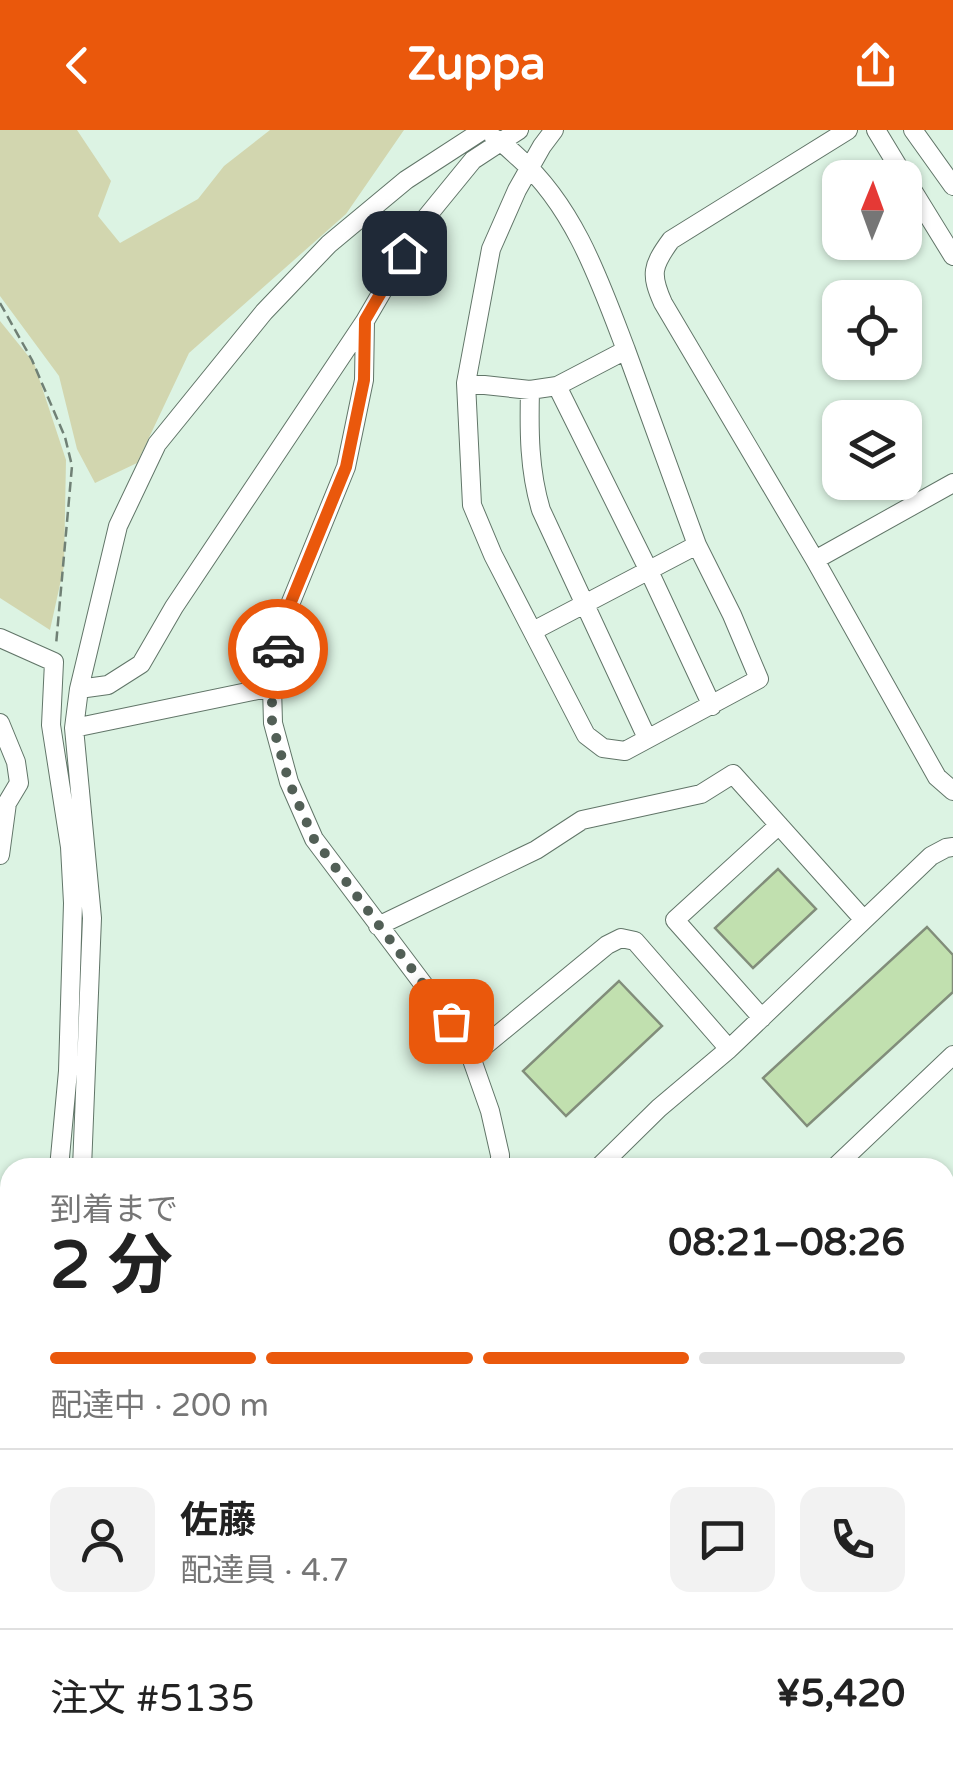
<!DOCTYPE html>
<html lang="ja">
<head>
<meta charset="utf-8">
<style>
	body { margin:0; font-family:"Varela Round","Noto Sans JP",sans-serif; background:#f2f2f2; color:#222; height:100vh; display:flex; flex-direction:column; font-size:38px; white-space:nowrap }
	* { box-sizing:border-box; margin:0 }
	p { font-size:32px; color:#767676 }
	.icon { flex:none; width:55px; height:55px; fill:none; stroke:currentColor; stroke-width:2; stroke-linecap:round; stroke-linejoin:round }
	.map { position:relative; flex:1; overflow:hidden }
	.details { position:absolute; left:0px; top:1028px; width:955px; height:622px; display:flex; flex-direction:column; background:#fff; border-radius:30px 30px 0 0; box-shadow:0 2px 8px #0004 }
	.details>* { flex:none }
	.needle { width:65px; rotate:1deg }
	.controls { position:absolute; left:822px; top:30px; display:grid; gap:20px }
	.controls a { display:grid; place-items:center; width:100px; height:100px; border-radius:20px; background:#fff; box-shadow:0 2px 8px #0004; font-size:50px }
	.pin { position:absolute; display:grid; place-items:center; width:85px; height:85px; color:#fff; margin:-42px; border-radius:20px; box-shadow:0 5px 15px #0006 }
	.courier { position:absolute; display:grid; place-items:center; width:100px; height:100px; margin:-50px; border:8px solid #ea580c; border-radius:50%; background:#fff; color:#222; box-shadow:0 2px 12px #0007 }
	.overview em { font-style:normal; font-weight:700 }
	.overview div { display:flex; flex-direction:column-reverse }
	.overview { display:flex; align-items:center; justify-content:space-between; height:170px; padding:0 50px }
	h1 { font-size:65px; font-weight:700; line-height:75px }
	.bar { display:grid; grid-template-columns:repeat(4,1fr); gap:15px 10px; align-content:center; height:120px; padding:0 50px }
	.bar i { height:12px; border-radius:8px; background:#e0e0e0 }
	.bar .current { background:#ea580c }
	.bar p { grid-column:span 4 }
	.line { display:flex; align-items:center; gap:25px; padding:0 50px; border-top:2px solid #e0e0e0 }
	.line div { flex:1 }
	.round { display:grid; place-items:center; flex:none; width:105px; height:105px; border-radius:20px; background:#f2f2f2 }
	header { display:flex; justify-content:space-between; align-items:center; height:130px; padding:0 50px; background:#ea580c; color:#fff; font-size:45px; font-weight:700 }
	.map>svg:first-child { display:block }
</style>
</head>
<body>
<header><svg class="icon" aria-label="back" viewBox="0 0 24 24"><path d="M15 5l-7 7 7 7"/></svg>Zuppa<svg class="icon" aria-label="share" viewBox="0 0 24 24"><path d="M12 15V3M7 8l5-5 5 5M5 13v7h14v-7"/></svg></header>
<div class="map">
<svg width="953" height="1649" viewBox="0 0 953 1649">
	<rect width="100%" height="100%" fill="#dcf3e3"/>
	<path fill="#d2d6af" d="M0 0H77L111 51 98 86 120 113 198 69 224 36 270 0H404L346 84 189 223 137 333 95 353 77 319 59 246 0 166Z
		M0 191 34 233 66 330 64 436 50 500 0 468Z
		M0 1256 10 1263V1640H113V1649H7L0 1642Z"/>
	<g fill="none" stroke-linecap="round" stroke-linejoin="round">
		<path stroke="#75c0c4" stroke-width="4" d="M0 1240 10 1257
			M447 1640V1649"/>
	</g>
	<path fill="#c1e0af" stroke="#818d7a" stroke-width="2.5" d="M778 739 816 779 753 838 715 798Z
		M927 797 953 825V862L807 996 763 948Z
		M619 851 662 896 566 986 523 941Z"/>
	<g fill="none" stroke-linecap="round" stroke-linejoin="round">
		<g stroke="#617568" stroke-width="20">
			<path id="minor" d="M848 0 671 110C652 136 650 144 663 173L815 430 937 647 953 661
				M876 0 905 48
				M913 0 953 56
				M494 8C504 13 511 21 519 28 575 78 600 152 626 220
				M905 48 953 126
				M365 191 364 250 346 337 282 494 272 557 273 593 289 652 314 709 451 891 471 927 490 981 500 1025V1038
				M466 253 530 260 557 256 626 220 697 415 732 485 759 549 625 621 603 618 586 605 493 425 472 375 466 253 491 119 517 60 542 16 554 0
				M557 256 649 441 712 576
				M530 260C529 301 529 340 541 380L647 608
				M815 430 953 353
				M533 501 697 415
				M0 508 54 532 51 595 70 717 73 773 68 941 59 1038
				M79 559 108 555 141 534 174 477 365 191 424 90 473 30 519 0
				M0 593 16 632 19 653 7 673 0 725
				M74 598 272 557
				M378 796 536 720 582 690 701 664 733 644 864 790
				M762 888 675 790 779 695
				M729 919 931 726 946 718 953 717
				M471 927 607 815 621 808 635 811 729 919 659 978 598 1038
				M82 1038 92 788 74 598 79 559 118 396 157 314 264 182 329 114 406 50 483 0
				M834 1038 953 925
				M945 1086 953 1078
				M945 1321 953 1320
				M240 1640V1649
				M775 1640 781 1649
				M619 1649 633 1640
				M739 1649 753 1640"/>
		</g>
		<path stroke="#708075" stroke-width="2.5" stroke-dasharray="10 5" stroke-linecap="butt" d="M0 173 32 230 65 307 72 336 56 515"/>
		<use href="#minor" stroke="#fff" stroke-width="18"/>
	</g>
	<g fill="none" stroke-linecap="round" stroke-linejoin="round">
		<path stroke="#525f56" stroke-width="10" stroke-dasharray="0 18" d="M278 519 272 557V593L289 652 314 709 451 891"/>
		<path stroke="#ea580c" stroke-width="12" d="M278 519 282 494 346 337 364 250 365 190 404 123"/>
	</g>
</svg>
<div class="controls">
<a><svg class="needle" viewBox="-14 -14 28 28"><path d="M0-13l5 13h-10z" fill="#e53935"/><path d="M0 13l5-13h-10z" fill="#767676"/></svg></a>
<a><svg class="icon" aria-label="locate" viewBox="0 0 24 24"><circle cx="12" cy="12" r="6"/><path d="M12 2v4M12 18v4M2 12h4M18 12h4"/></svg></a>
<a><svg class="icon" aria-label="layers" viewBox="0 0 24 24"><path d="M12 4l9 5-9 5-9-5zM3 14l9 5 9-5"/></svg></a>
</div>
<div class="pin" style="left:451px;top:891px;background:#ea580c"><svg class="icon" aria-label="bag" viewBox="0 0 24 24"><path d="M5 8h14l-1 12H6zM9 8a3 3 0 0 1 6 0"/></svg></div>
<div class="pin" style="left:404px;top:123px;background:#1f2937"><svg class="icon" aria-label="home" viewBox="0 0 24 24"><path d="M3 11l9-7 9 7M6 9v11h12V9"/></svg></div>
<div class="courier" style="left:278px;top:519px"><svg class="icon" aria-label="car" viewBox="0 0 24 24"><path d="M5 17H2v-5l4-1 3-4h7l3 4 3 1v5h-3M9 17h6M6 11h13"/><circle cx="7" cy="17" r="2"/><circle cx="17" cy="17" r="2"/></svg></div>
<section class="details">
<div class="overview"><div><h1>2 分</h1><p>到着まで</p></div><em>08:21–08:26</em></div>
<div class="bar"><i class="current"></i><i class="current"></i><i class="current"></i><i></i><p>配達中 · 200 m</p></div>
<div class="line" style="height:180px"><a class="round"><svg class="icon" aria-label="person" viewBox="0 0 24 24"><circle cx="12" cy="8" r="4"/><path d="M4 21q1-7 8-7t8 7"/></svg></a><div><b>佐藤</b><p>配達員 · 4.7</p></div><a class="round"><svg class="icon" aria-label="chat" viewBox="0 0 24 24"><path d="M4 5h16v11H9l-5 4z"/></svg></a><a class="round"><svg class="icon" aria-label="phone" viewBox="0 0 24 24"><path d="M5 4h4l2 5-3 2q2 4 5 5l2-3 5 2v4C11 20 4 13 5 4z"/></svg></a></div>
<div class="line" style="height:130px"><div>注文 #5135</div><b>¥5,420</b></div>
</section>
</div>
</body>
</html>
